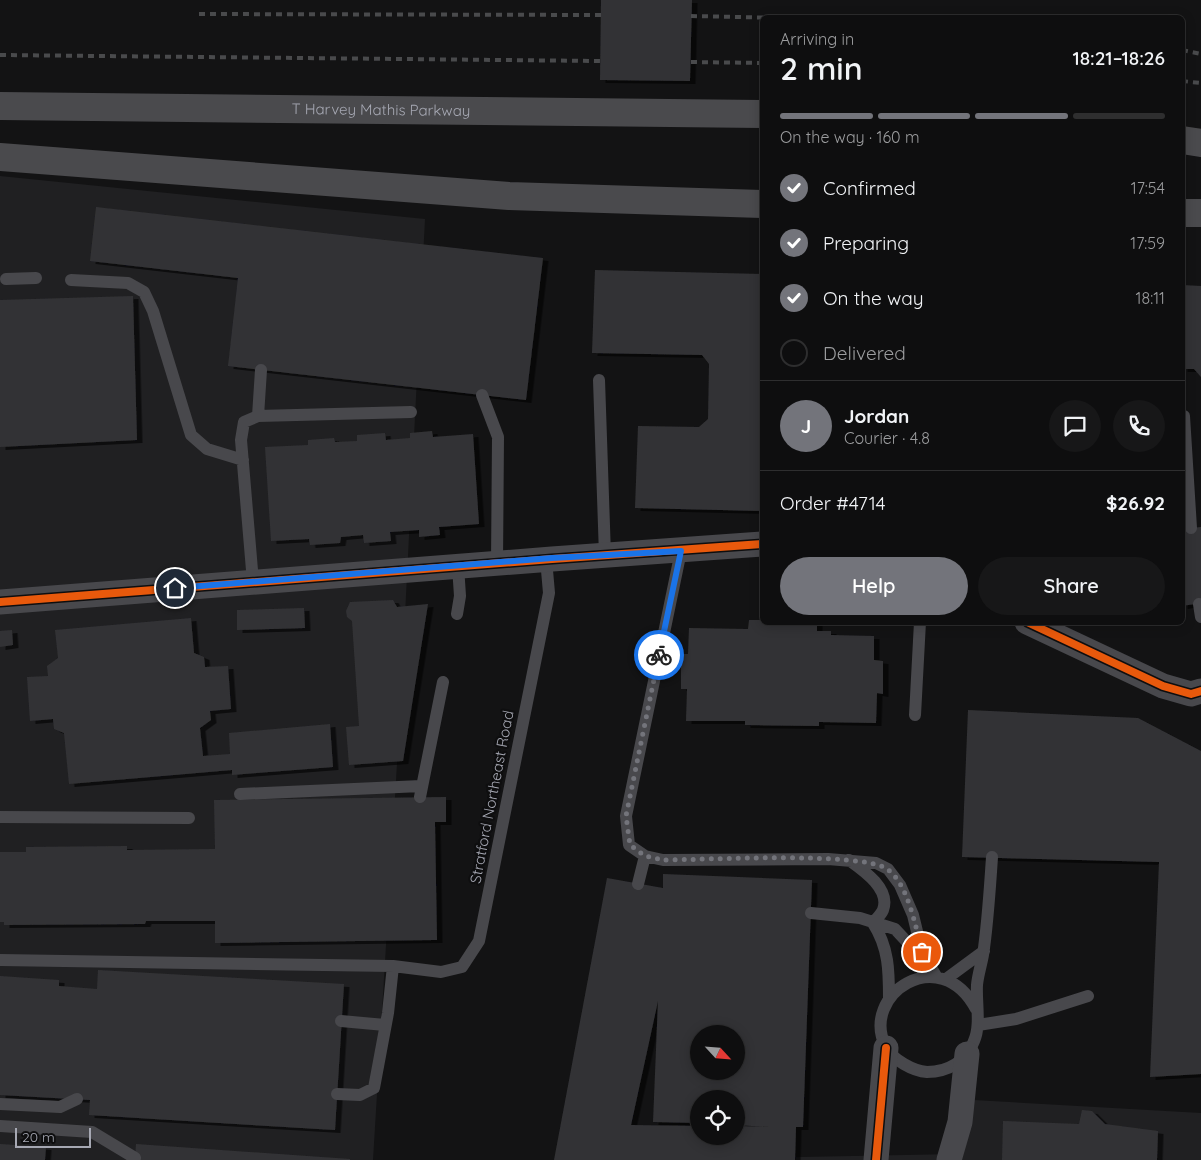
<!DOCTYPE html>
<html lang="en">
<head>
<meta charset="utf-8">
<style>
	body { margin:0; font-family:Quicksand,sans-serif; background:#171718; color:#f1f3f6; height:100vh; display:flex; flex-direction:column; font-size:19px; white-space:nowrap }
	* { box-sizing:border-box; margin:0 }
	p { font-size:16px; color:#9b9c9e }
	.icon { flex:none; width:28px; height:28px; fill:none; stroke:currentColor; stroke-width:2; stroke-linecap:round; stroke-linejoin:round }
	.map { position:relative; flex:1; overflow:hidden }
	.details { position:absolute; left:760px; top:15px; width:425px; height:610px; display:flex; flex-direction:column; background:#0e0e0f; border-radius:8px; box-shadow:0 2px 12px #0003,0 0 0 1px #2e2e2f }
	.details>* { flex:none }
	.needle { width:32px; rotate:116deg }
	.controls { position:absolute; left:690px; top:1025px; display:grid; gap:10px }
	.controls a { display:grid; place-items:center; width:55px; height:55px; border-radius:50%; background:#0e0e0f; box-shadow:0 2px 12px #0003,0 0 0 1px #2e2e2f; font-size:25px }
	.scale { position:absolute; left:15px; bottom:12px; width:76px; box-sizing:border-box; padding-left:5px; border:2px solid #a6a8b3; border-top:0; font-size:14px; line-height:18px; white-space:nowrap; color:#a6a8b3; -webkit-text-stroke:4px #0e0e0f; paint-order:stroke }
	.pin { position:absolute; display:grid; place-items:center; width:42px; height:42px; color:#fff; margin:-21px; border:2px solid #fff; border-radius:50%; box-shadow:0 1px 5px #0007 }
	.courier { position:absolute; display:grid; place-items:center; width:50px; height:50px; margin:-25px; border:4px solid #1a73e8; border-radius:50%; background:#fff; color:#222; box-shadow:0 1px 6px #0007 }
	.summary em { font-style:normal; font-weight:600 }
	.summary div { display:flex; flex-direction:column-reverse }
	.summary { display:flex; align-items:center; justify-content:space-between; height:85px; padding:0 20px }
	h1 { font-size:32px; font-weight:600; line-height:38px }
	.bar { display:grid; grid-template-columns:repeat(4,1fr); gap:8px 5px; align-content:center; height:60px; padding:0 20px }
	.bar i { height:6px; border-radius:4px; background:#2e2e2f }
	.bar .current { background:#73747b }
	.bar p { grid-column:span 4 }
	.line { display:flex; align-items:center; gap:12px; padding:0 20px; border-top:1px solid #2e2e2f }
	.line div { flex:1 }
	.round { display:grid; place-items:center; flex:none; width:52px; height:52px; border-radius:26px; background:#171718 }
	ol { padding:0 20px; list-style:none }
	li { display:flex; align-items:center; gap:15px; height:55px }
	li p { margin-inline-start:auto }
	li .icon { padding:5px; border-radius:50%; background:#73747b; color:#fff; stroke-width:4 }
	li:last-child { color:#9b9c9e }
	li i { width:28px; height:28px; border:2px solid #2e2e2f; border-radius:50% }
	.button { display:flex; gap:10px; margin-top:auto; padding:10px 20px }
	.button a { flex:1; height:58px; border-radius:30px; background:#73747b; color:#fff; font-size:20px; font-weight:600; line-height:58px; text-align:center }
	.button a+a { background:#171718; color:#f1f3f6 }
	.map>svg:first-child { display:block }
</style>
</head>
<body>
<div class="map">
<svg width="1201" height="1160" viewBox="0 0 1201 1160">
	<defs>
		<filter id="shadow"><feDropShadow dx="5.5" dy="3" stdDeviation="0" flood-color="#0009"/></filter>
	</defs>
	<rect width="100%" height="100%" fill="#131314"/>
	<path fill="#202022" d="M0 176 425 219 400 714 373 1160H0Z
		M956 1099 1201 1113V1160H653L957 1154Z"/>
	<path fill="#323235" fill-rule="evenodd" filter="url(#shadow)" d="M601 0H692L690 81 600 80Z
		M96 207 543 258 526 400 228 366 238 278 90 261Z
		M595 270 762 274V511L635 508 638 426 699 427 708 419 709 364 702 355 592 353Z
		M1182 285 1201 286V377L1194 369H1182Z
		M133 296 137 440 0 447V300Z
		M432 431 433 437 473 434 479 524 439 527 440 535 419 537V530L390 532 391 541 364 543 363 535 341 537 340 543 310 545 309 539 271 541 265 447 308 445V440L334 438 335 442 357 441V435L385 433 386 440 410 438V433Z
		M1201 527V603L1182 606V529Z
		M393 600 397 607 428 604 403 761 349 765 346 727 359 726 352 621 347 617 346 611 350 602Z
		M304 608 305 628 237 630V610Z
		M191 618 194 653 204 657 205 667 228 666 231 709 210 711 211 720 200 728 203 756 230 754 229 733 330 724 333 767 232 775V770L69 784 64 733 54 729 53 719 30 721 27 677 48 676 47 666 58 658 55 630Z
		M749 620H762V622H817V631H831V635L874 636V660L883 661V694L877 693 876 723 819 722V726L745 725V721H686L687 689H681V654H688L689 628 748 629Z
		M12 630 13 645 0 647V631Z
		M968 710 1138 718 1201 751V1074L1150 1077 1159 862 962 857Z
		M446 797V822H435L437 940 215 943V921H146L145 924 4 925V922H0V852H26V847L127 846V850L215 849 214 800Z
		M663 874 812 880 803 1127H796L795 1160H554L607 878 663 888ZM658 1001 653 1122 699 1123V1099H736V1125L770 1127 736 1126V1136H699V1126L631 1125ZM699 1034H736V1071H699Z
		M98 970 344 984 335 1130 89 1115 90 1100 0 1095V976L59 980V986L97 989Z
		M1082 1110 1092 1111 1105 1124 1158 1131 1157 1160H1002L1003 1121 1079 1124Z
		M0 1144 46 1147 45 1160H0Z
		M136 1144 350 1159V1160H135Z"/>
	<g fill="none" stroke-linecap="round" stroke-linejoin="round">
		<path stroke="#48484c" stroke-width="12" d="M6 279 36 278
			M71 280 128 283 144 292 153 311 191 435 207 449 243 460
			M599 380 605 555
			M482 395 498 437 497 563
			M258 416 261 370
			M1184 416 1191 528
			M681 551 626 816 629 845 645 856 663 860 828 859 876 863 888 869 900 885 913 915 922 952 936 976
			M253 582 241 440 244 422 258 416 411 412
			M1199 604 1201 617
			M457 614 460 596 458 566
			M915 715 920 622
			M240 794 421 786
			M420 797 443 682
			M0 817 189 818
			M849 860C863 870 891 889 883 910 881 915 876 919 873 923
			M638 884 645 856
			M811 913 860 918 895 929 908 943 922 952
			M873 923C889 948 889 971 889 999
			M0 960 393 966 441 972 462 967 479 941 549 593 546 559
			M946 979 984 951
			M976 1009C940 941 859 995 886 1047 893 1060 913 1071 927 1072 948 1072 967 1061 974 1041 981 1025 976 1003 977 985 978 973 983 960 984 948 988 918 990 888 992 857
			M341 1021 385 1025
			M978 1025 1016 1019 1088 996
			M337 1094 360 1095 374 1088 388 1013 393 966
			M0 1104 60 1107 77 1099
			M0 1126 92 1132 135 1158"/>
		<path stroke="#48484c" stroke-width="25" d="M0 602 552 559 762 544
			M1027 622 1163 686 1191 694 1201 691
			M876 1160 886 1048
			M949 1160 960 1122 967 1054"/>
		<g stroke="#4a4a4d" stroke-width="28">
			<path id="s1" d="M0 106 762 114"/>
			<path d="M1182 140 1201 143"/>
			<path d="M0 157 509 196 762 204"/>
			<path d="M1182 213H1201"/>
		</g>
		<path stroke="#494a4c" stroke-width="4" stroke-dasharray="6 5" stroke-linecap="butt" d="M199 14 601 15
			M691 16 783 18
			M1182 50 1201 54
			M0 55 601 61
			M691 62 762 63
			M1182 81 1201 83"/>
		<g stroke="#0e0e0f" stroke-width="11">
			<path id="cycleway" d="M0 602 552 559 762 544
				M1027 622 1163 686 1191 694 1201 691
				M876 1160 886 1048"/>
		</g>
		<use href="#cycleway" stroke="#e8590c" stroke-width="8"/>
	</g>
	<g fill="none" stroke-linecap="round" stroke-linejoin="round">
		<path stroke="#73747b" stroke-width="5" stroke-dasharray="0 9" d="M659 655 626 816 630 845 645 856 663 860C703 860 861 851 887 869 908 883 916 928 922 952"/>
		<path stroke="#1a73e8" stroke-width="6" d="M175 588 552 558 681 551 659 655"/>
	</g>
	<g text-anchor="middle" stroke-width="4.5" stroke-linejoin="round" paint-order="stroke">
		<g font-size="15" fill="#a6a8b3" stroke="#0e0e0f">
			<text dy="5" stroke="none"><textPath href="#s1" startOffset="381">T Harvey Mathis Parkway</textPath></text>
			<text transform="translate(492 797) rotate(-79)" y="5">Stratford Northeast Road</text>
		</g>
	</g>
</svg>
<div class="controls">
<a><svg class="needle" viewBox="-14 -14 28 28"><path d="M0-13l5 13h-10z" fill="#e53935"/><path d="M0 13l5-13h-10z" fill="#9b9c9e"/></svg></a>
<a><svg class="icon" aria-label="locate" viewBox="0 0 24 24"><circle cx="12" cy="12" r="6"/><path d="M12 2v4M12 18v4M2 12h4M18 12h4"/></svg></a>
</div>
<div class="scale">20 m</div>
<div class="pin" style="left:922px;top:952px;background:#ea580c"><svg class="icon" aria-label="bag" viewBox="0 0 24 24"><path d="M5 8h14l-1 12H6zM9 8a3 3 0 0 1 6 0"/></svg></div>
<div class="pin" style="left:175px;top:588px;background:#1f2937"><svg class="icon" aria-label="home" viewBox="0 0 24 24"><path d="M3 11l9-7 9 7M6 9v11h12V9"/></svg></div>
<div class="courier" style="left:659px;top:655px"><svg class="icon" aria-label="bike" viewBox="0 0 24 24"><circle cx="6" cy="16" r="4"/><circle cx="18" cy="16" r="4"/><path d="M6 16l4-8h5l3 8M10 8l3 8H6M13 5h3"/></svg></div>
<section class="details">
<div class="summary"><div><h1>2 min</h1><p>Arriving in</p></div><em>18:21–18:26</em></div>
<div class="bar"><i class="current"></i><i class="current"></i><i class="current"></i><i></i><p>On the way · 160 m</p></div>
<ol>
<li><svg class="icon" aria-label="check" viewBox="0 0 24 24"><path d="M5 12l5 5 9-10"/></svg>Confirmed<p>17:54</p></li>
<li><svg class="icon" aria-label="check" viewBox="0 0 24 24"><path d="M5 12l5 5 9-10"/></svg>Preparing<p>17:59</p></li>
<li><svg class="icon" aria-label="check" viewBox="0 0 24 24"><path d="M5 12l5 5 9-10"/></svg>On the way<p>18:11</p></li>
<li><i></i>Delivered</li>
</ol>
<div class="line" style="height:90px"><b class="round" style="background:#73747b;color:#fff">J</b><div><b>Jordan</b><p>Courier · 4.8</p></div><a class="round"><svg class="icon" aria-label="chat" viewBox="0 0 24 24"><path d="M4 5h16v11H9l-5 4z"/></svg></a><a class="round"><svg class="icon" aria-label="phone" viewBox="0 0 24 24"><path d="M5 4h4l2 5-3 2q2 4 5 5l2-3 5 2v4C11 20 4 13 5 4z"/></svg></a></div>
<div class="line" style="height:65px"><div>Order #4714</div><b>$26.92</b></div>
<div class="button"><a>Help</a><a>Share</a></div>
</section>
</div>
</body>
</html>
